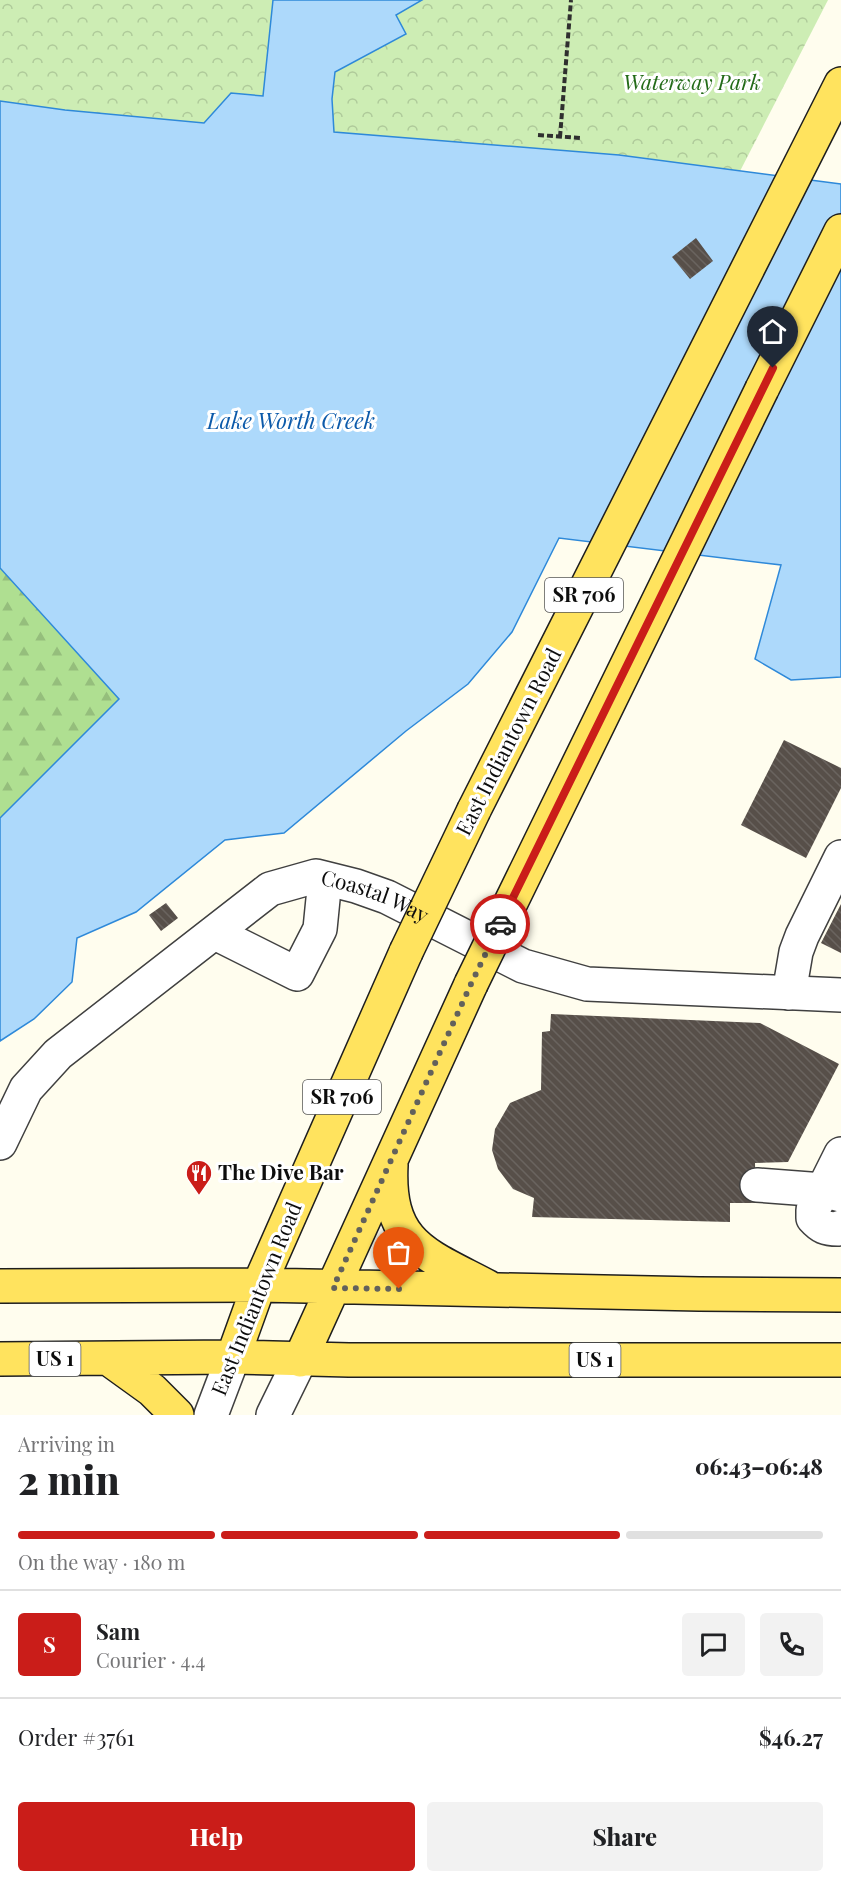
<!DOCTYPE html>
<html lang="en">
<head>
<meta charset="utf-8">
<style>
	body { margin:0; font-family:"Playfair Display",serif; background:#f2f2f2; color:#202124; height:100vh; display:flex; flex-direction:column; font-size:22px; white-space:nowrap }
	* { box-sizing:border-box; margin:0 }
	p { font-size:20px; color:#757577 }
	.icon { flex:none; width:33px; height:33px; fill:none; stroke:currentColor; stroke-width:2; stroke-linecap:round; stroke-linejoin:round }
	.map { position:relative; height:1415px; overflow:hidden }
	.side { display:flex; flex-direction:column; background:#fff; flex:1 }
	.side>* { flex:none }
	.pin { position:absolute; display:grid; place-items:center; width:51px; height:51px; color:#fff; margin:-62px -26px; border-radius:50% 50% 50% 0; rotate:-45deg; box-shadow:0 0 6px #0007 }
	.pin .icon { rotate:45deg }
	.courier { position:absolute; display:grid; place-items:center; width:60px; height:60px; margin:-30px; border:4px solid #ca1d19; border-radius:50%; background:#fff; color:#222; box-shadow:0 2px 8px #0007 }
	.headline em { font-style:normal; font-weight:800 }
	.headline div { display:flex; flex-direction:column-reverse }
	.headline { display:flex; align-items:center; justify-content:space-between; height:102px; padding:0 18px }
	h1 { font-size:39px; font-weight:800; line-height:45px }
	.bar { display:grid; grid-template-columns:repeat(4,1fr); gap:9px 6px; align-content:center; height:72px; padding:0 18px }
	.bar i { height:8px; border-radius:4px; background:#e0e0e0 }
	.bar .active { background:#ca1d19 }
	.bar p { grid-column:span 4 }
	.line { display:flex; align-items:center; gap:15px; padding:0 18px; border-top:2px solid #e0e0e0 }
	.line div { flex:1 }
	.round { display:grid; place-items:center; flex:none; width:63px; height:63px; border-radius:6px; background:#f2f2f2 }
	.cta { display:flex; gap:12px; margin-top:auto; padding:12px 18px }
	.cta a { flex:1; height:69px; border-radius:6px; background:#ca1d19; color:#fff; font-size:24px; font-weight:800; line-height:69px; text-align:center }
	.cta a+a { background:#f2f2f2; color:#202124 }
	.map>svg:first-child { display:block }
</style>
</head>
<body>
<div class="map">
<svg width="841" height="1415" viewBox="0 0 841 1415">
	<defs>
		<pattern id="forest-firs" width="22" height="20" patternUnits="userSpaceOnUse" patternTransform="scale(1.5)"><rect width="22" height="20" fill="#afdf91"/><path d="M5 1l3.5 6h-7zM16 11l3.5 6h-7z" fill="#95be7c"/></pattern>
		<pattern id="park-crowns" width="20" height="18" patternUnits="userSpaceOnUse" patternTransform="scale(1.5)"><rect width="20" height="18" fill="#cdedb4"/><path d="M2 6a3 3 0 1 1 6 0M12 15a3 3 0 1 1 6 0" fill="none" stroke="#afca9a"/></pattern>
		<pattern id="building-back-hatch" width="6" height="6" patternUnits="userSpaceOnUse" patternTransform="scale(1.5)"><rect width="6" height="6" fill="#574f49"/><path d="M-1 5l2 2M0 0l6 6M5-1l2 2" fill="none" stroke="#6a645f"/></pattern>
	</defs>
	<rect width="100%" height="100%" fill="#fffdee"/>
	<path fill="url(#forest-firs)" d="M0 568 119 699 0 818Z"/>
	<path fill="url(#park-crowns)" d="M0 0H828L738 175 0 110Z"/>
	<path fill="#add9fb" stroke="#2e89d9" stroke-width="1.5" d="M273 0H422L396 15 406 34 335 72 332 99 334 132 619 155 841 184V677L791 680 755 659 781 565 559 538 512 632 468 684 406 731 284 833 225 840 136 912 77 938 72 982 34 1019 0 1041V818L119 699 0 568V101L65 110 204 123 231 93 263 96Z"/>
	<path fill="url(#building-back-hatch)" d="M696 238 713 261 690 279 672 257Z
		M784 740 841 768V788L806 858 741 825Z
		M166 903 178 918 161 931 149 915Z
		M841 904V953L821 943Z
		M551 1014 760 1023 839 1064 788 1162 755 1163 756 1203H730V1222L532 1217 534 1198 513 1189 498 1169 492 1150 495 1129 510 1103 541 1090 542 1032 550 1031Z"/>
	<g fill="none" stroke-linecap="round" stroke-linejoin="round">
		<g stroke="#404040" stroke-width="36">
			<g id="minor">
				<path d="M215 933 297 974 320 929 325 879"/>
				<path d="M789 993 796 952 802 936 841 857"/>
				<path id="s1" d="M0 1143 26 1089 58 1054 270 889 316 876 356 886 387 897 523 966 587 984 841 995"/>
				<path d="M841 1154 813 1210V1218C821 1227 826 1229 838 1229L841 1227"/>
				<path d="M757 1185 823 1190 841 1195"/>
				<path d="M211 1415 233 1357"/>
				<path d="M273 1415 300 1360"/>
			</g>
		</g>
		<g stroke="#1e1e1e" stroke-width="36">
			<path id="major" d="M762 389 841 231
				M474 810 841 84
				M391 1165C387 1245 426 1254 488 1287
				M0 1286 259 1285 699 1294 841 1295
				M233 1357 259 1285 406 952
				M0 1359 233 1357 349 1360H841
				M109 1359 152 1390 177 1415
				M300 1360 471 984"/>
		</g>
		<path stroke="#2f2f2f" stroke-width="4" stroke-dasharray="6 3" stroke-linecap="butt" d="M538 135 581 138
			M560 137 571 0"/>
		<use href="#minor" stroke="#fff" stroke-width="33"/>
		<use href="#major" stroke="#ffe35e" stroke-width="33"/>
		<g stroke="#1e1e1e" stroke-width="36" stroke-linecap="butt">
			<path id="major-bridge" d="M406 952 474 810
				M471 984 762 389"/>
		</g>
		<use href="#major-bridge" stroke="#ffe35e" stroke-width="33"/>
	</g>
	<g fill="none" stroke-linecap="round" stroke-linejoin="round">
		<path stroke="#62615c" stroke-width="6" stroke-dasharray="0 10.8" d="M399 1289 333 1288 471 984 500 924"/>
		<path stroke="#ca1d19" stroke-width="8" d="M500 924 773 368"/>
	</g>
	<defs>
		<g id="restaurant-pin" transform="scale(1.35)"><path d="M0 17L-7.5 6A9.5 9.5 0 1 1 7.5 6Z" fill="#ca1d19" stroke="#fff"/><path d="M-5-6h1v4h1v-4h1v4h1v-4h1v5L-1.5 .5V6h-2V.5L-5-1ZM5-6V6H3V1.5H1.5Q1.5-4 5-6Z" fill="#fff"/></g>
	</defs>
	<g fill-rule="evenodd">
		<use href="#restaurant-pin" x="199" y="1173"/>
	</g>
	<g text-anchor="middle" stroke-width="6" stroke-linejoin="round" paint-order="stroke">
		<g fill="#fff" stroke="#565656" stroke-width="1.5">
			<rect x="545" y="578" width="78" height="34" rx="4.5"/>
			<rect x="303" y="1080" width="78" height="34" rx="4.5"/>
			<rect x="29.5" y="1342" width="51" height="34" rx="4.5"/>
			<rect x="569.5" y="1343" width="51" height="34" rx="4.5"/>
		</g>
		<g font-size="20" font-weight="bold" fill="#0d0d0d">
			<text x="584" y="602">SR 706</text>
			<text x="342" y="1104">SR 706</text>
			<text x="55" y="1366">US 1</text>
			<text x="595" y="1367">US 1</text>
		</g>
		<g font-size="21" font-style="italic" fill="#236b18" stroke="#fff">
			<text x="692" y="90">Waterway Park</text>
		</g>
		<g font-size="21" fill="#0d0d0d" stroke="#fff">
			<text transform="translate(509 742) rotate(-63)" y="7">East Indiantown Road</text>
			<text dy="7" stroke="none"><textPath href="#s1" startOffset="486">Coastal Way</textPath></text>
			<text transform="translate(257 1299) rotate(-68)" y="7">East Indiantown Road</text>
		</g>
		<g font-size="21" font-weight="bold" fill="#0d0d0d" stroke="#fff" text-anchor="start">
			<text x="218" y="1180">The Dive Bar</text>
		</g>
		<g font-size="22" font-style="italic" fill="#0c5aaa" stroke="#fff">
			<text x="291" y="429">Lake Worth Creek</text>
		</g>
	</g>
</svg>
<div class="pin" style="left:399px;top:1289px;background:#ea580c"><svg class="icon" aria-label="bag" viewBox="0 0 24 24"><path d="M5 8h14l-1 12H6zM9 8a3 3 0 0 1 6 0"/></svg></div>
<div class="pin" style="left:773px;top:368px;background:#1f2937"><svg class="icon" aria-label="home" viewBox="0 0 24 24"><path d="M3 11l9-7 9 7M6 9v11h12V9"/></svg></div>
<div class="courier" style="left:500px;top:924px"><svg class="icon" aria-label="car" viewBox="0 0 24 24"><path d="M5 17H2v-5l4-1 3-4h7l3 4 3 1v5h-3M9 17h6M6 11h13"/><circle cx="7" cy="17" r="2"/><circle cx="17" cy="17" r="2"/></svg></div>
</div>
<section class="side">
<div class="headline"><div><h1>2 min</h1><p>Arriving in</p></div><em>06:43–06:48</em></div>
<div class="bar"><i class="active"></i><i class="active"></i><i class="active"></i><i></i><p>On the way · 180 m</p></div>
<div class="line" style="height:108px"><b class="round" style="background:#ca1d19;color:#fff">S</b><div><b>Sam</b><p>Courier · 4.4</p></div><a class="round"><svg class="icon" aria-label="chat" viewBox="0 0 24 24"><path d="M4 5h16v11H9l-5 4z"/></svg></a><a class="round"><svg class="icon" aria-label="phone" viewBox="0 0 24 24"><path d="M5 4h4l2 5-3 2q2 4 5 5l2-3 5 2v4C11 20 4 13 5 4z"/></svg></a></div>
<div class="line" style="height:78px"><div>Order #3761</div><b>$46.27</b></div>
<div class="cta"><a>Help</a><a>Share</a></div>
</section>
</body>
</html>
